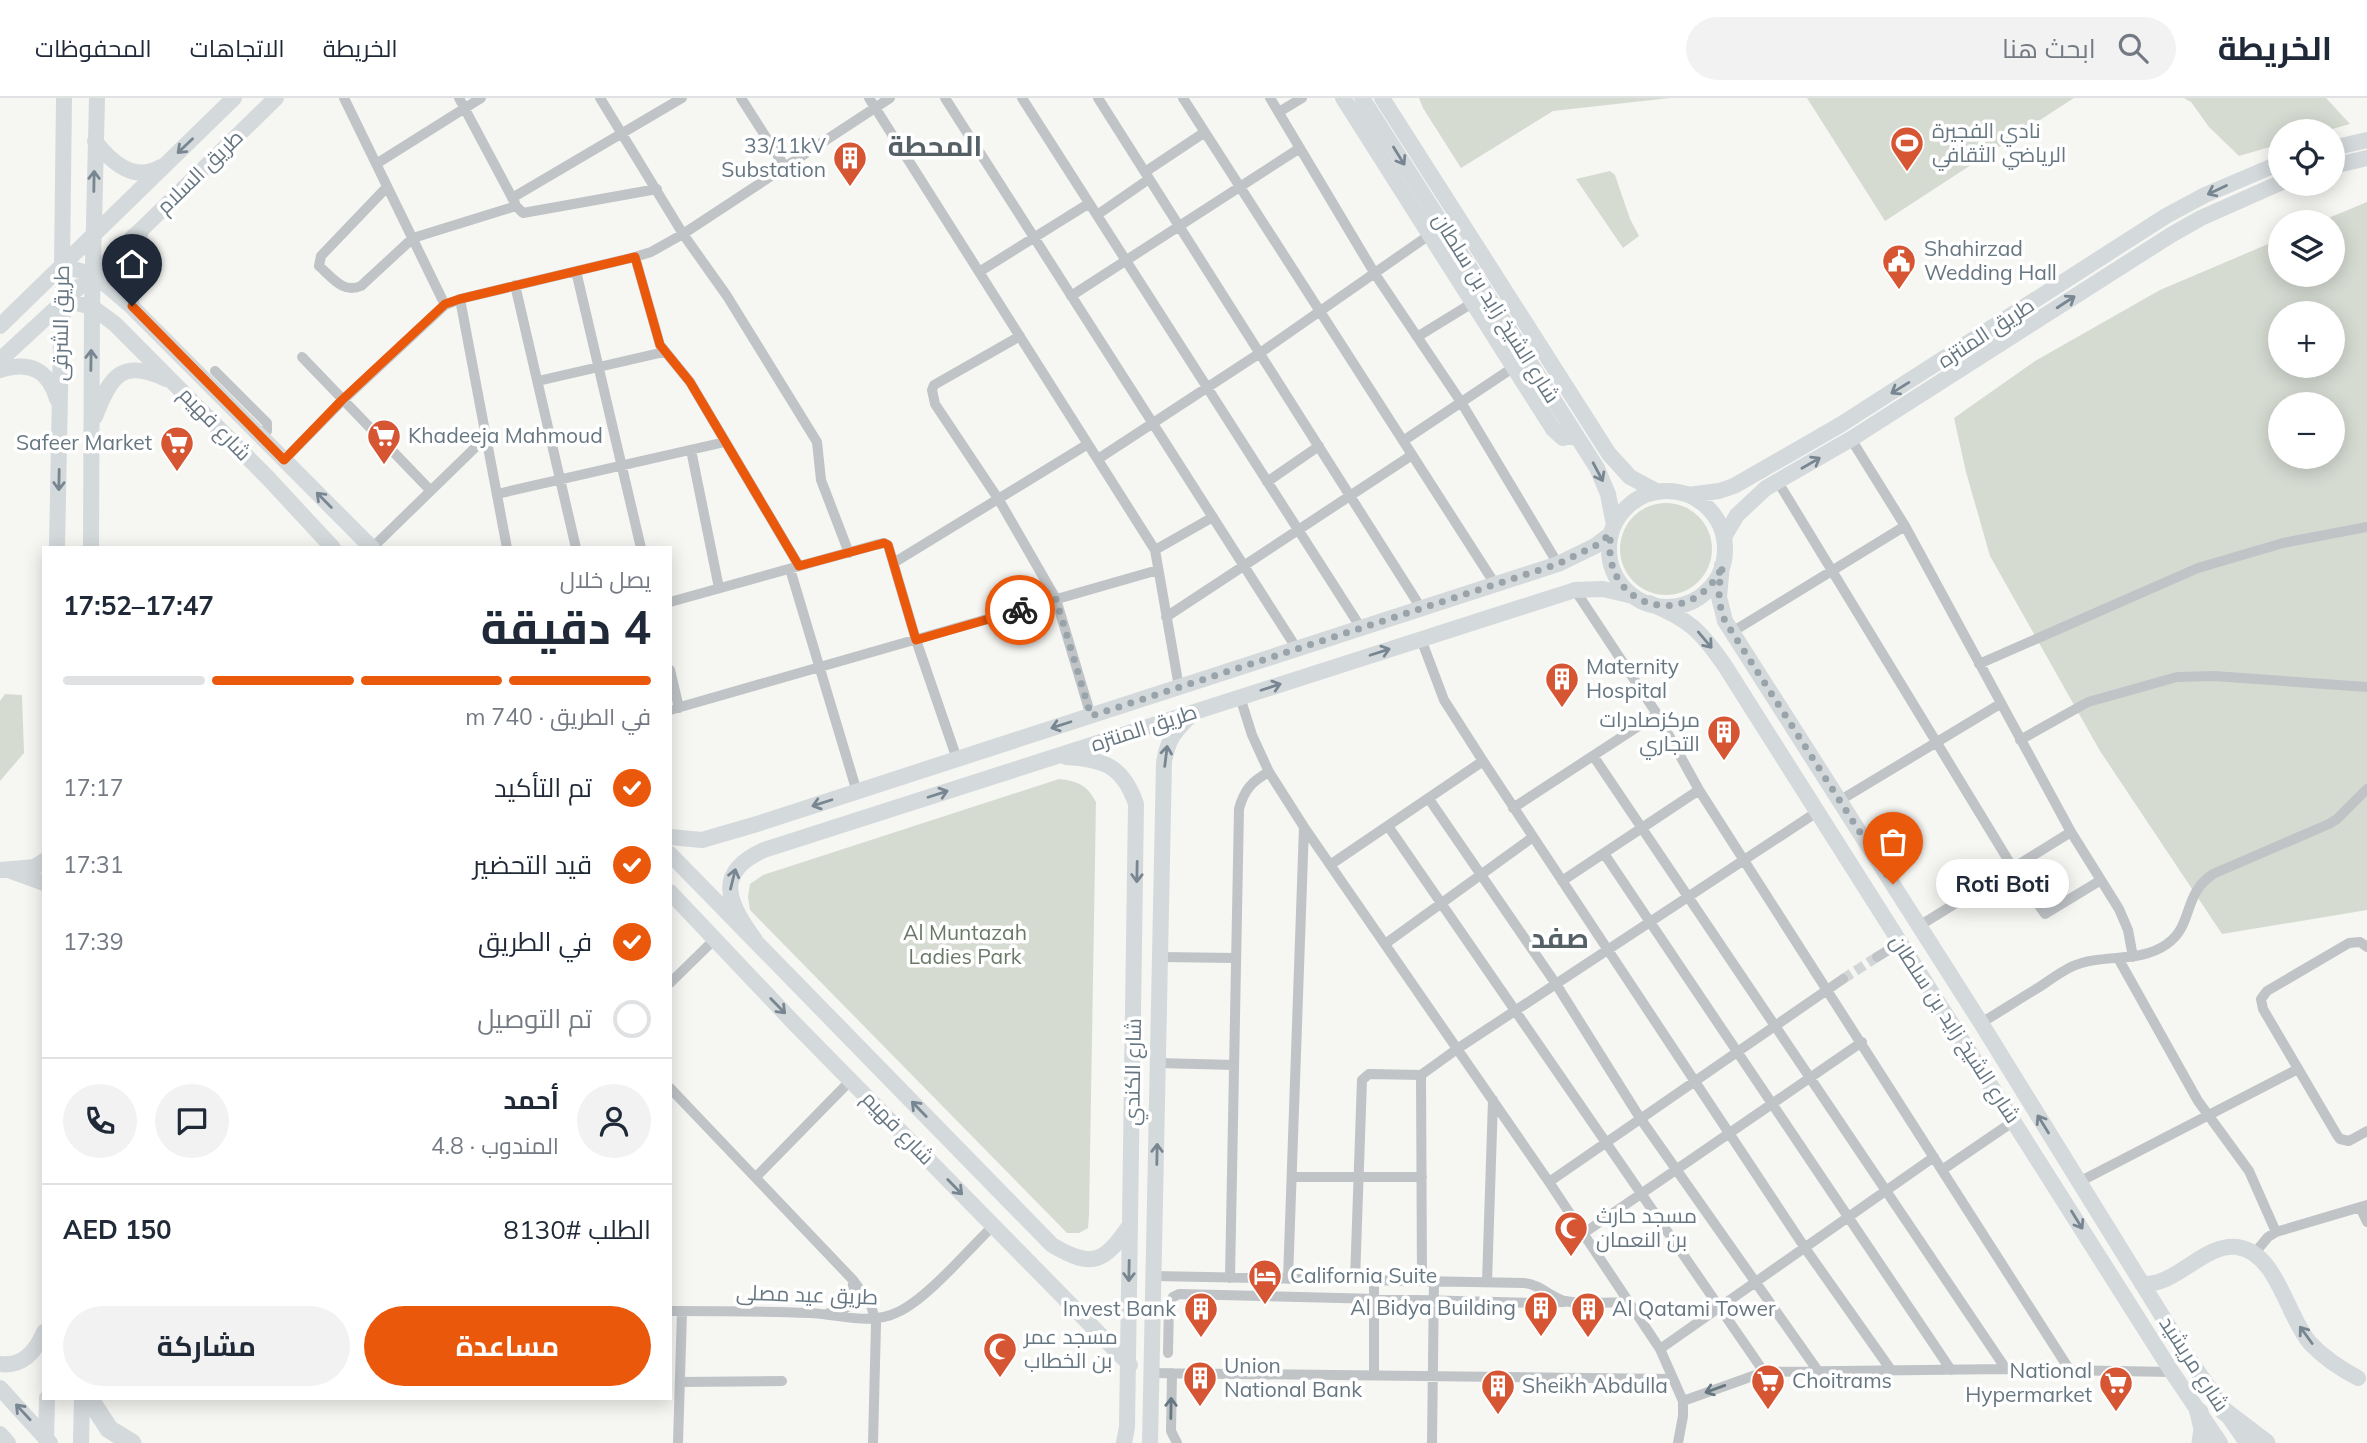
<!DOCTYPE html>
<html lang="ar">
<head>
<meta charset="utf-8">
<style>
	body { margin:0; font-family:Mulish,Cairo,sans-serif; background:#f2f2f3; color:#1f2937; direction:rtl; height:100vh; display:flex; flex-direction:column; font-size:26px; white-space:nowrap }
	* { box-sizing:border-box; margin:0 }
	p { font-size:23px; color:#747a83 }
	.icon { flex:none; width:38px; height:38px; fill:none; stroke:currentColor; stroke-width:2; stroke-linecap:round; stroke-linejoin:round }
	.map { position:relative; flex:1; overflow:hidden; direction:ltr }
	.panel { position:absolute; left:42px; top:448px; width:630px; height:854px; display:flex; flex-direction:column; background:#fff; border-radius:0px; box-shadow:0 4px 18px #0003; direction:rtl }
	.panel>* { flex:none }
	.controls { position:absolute; left:2268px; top:21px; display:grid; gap:14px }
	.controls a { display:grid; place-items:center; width:77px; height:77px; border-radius:50%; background:#fff; box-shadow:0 4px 18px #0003; font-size:35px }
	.pin { position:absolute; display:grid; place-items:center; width:60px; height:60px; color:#fff; margin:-72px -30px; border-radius:50% 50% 50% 0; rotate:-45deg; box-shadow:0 0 7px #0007 }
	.pin .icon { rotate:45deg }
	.courier { position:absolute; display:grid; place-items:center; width:70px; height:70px; margin:-35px; border:5px solid #ea580c; border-radius:50%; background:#fff; color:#222; box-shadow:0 2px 9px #0007 }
	.bubble { position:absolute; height:49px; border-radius:24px; background:#fff; box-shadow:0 4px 18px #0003; font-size:23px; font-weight:700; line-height:49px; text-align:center; direction:rtl }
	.headline em { font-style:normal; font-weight:700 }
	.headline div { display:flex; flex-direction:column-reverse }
	.headline { display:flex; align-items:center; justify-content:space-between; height:119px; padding:0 21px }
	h1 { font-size:46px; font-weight:700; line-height:52px }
	.bar { display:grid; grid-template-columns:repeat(4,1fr); gap:10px 7px; align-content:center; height:84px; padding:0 21px }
	.bar i { height:9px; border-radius:5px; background:#e0e1e3 }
	.bar .on { background:#ea580c }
	.bar p { grid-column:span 4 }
	.line { display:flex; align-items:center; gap:18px; padding:0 21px; border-top:2px solid #e0e1e3 }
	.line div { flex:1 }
	.round { display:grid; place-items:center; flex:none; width:74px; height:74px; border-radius:37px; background:#f2f2f3 }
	ol { padding:0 21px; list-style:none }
	li { display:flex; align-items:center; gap:21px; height:77px }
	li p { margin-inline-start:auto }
	li .icon { padding:7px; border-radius:50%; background:#ea580c; color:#fff; stroke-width:4 }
	li:last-child { color:#747a83 }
	li i { width:38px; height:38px; border:4px solid #e0e1e3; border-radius:50% }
	.button { display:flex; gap:14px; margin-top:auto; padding:14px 21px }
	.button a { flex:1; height:80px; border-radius:42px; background:#ea580c; color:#fff; font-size:28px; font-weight:700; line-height:80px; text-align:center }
	.button a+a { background:#f2f2f3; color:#1f2937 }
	header { display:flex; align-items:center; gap:42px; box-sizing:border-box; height:98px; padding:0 35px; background:#fff; border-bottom:2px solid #e0e1e3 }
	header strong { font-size:33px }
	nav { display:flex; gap:38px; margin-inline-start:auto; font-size:24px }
	.search { width:490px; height:63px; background:#f2f2f3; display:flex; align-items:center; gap:18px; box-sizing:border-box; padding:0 24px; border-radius:38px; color:#747a83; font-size:26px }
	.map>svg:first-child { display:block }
</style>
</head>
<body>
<header>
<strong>الخريطة</strong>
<div class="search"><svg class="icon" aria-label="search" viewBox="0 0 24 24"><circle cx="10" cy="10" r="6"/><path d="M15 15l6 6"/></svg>ابحث هنا</div>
<nav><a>الخريطة</a><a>الاتجاهات</a><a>المحفوظات</a></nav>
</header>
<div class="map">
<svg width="2367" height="1345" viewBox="0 0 2367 1345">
	<rect width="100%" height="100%" fill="#f6f6f3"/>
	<path fill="#d6dbd2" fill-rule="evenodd" d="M1419 0H1670L1553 13 1461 70 1423 10Z
		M1807 0H2074L1885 123Z
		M2184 0H2326L2350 26 2325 33H2280V46L2239 58 2209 29 2191 4Z
		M1610 73 1615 77 1630 121 1639 138 1623 150 1576 81Z
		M2367 104V812L2222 836 2100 653 1990 458 1966 374 1954 320 2035 263 2160 192 2280 141V177H2333V124H2319ZM2280 215H2333V268H2280ZM2280 306H2333V359H2280Z
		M1620 451a46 46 0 1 1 92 0a46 46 0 1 1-92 0Z
		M5 596 22 597 24 655 0 683V603Z
		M1059 681C1078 683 1087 687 1096 704L1089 1117 1088 1130 1079 1135H1067L750 812 748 799 750 786 763 777Z"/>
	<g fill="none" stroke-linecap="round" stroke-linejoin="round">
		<path stroke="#d2d6d7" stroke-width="10" stroke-dasharray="10 5" stroke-linecap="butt" d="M1843 881 1877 859"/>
		<path stroke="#c0c4c7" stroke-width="10" d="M344 0 445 207
			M459 0 515 105
			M600 0 683 136 727 198 817 344 821 382 849 455
			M741 0 785 69
			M869 0 1155 452 1179 589
			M945 0 1297 551
			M1022 0 1361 530
			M1098 0 1421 510
			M1183 0 1495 486
			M1270 0 1375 176 1461 304 1558 466
			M1279 14 1302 0
			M376 66 481 0
			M1145 74 1205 34
			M387 89 321 158 319 168C332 179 343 196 361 188L413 140 516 108 523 115 657 91
			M512 100 682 0
			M1097 117 1149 81
			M635 159 660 247 690 284 799 468
			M576 173 641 450
			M979 174 1088 106
			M515 187 576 450
			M1071 198 1300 50
			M460 201 507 450
			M1020 238 934 287 932 292 935 306 999 402 1056 501 1091 618
			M1417 239 1487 196
			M302 259 430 392
			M215 273 267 325V333L261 339
			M538 283 664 254
			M1851 341 1905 428 2071 734 2119 811 2128 832 2133 859
			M1403 343 1517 267
			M691 352 719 490
			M1098 361 1260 255 1435 133
			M284 362 343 302 445 207 460 201 635 159 651 154 683 136 890 0
			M1267 384 1319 348
			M1778 384 2013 770 2045 816 2101 782
			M497 396 725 344
			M372 450 486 339
			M1155 452 1213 419
			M895 464 1088 346
			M790 471 857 694
			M1575 492 1657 616 1699 692 2069 1271
			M670 504 875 447 884 445 888 447 916 542 957 661
			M1166 519 1412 357
			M1732 534 1905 428
			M1421 541 1444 602 1483 663 1805 1150 1891 1272
			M1979 566 2198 470 2283 445 2367 429
			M670 572 679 610
			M1240 599 1252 637 1269 674 1304 729 1549 1084 1660 1251 1683 1303V1318L1678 1345
			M670 612 1158 472
			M2020 642 2088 604 2177 579 2214 578 2367 589
			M1594 659 2006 1271
			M1429 701 1556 886 1640 1020 1818 1273
			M1839 703 2000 606
			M1513 710 1657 616
			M1388 728 1764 1274
			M1605 757 1951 1272
			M1330 767 1483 663
			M1562 783 1699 692
			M1919 828 2071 734
			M1385 846 1533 739
			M2367 849 2360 844 2349 845 2267 893 2261 901 2263 911 2337 1037 2340 1041 2349 1043 2367 1033
			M1161 859 1236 860
			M1877 859 1900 845
			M2118 860 2198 1003 2249 1073 2276 1134
			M670 885 716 840
			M1981 925C2001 913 2021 900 2041 888 2051 881 2062 873 2073 868 2103 855 2139 866 2167 846 2194 827 2182 797 2213 776L2329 726 2337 721 2367 691
			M1158 965 1234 967
			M1421 977 1422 1183
			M670 990 853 1182 871 1207 876 1226 873 1345
			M1942 1072 2014 1023
			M756 1079 851 982
			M1292 1079H1422
			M1549 1084 1843 881
			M2079 1084 2298 971
			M2360 1109 2367 1124
			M1584 1135 1862 944
			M2254 1156 2268 1139 2276 1134 2367 1107
			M1154 1178 1524 1185C1540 1186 1550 1199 1565 1203 1585 1207 1609 1204 1629 1204
			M1230 1180 1239 711C1244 692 1252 683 1269 674
			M1288 1181 1304 729
			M1355 1182 1362 982 1369 976 1421 977 1457 951 1817 714
			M1374 1182V1276
			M1487 1184 1493 1002
			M670 1213C716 1213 763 1213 809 1215 839 1216 870 1228 898 1214 928 1200 968 1152 993 1128
			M829 1215C853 1213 853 1203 853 1182
			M1660 1251 1934 1059
			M1168 1255 1169 1206 1173 1199 1179 1196 1533 1205 1564 1204
			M1151 1275 1673 1281
			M1172 1275 1171 1333 1177 1345
			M680 1284 782 1283
			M1683 1303 1764 1274 2006 1271 2172 1274
			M678 1345 682 1213
			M1432 1345 1434 1183"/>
		<path stroke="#d4d9dc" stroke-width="16" d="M1343 0 1553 331 1563 340 1576 337
			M1362 0 1597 370 1608 396 1614 427
			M1382 0 1609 356 1630 379 1658 394
			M95 43C111 64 134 85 161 69
			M2333 50 2367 42
			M2333 68 2367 60
			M62 167 96 178 132 209 372 450
			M64 202 92 209 115 226 268 380 333 450
			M132 209C125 183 128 160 140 137
			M0 228 234 0
			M0 262 143 130 276 0
			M0 272C29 263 48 271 57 301
			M95 319C110 278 122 260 166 281
			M1609 451a58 58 0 1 1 116 0a58 58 0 1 1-116 0Z
			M1688 397 1719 393 1734 388 1840 327 2166 118 2205 97 2280 65
			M1724 439 1737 417 1766 390 1851 341 2171 137 2201 120 2280 85
			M57 450 61 243 64 202 62 167 64 0
			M91 450 92 209 97 0
			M1722 467 1719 499 1725 523 1981 925 2185 1255 2247 1345
			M1649 505C1689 521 1701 533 1725 568L2172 1274 2220 1345
			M1066 659C1104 661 1123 668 1136 706L1127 1329 1124 1345
			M670 739 702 742 757 726 1558 466 1595 448 1611 436
			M670 756 1052 1147C1094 1172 1105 1163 1130 1127
			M0 772 35 769 44 763
			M11 773 44 785
			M670 794 794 925 1130 1267
			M755 842C728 804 713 775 764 752L1575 492 1603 491 1633 498
			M2142 1186C2177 1188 2202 1146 2237 1149 2277 1154 2287 1219 2310 1245 2323 1259 2341 1271 2358 1280
			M0 1266C23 1269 36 1253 44 1234
			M0 1290 50 1345
			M0 1336 8 1345
			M46 1343 47 1300
			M81 1345 82 1300
			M1150 1345 1164 664C1168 641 1174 634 1190 618"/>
		<path stroke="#d4d9dc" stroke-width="19" d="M89 1300 109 1331 132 1345
			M2224 1313 2266 1345
			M2199 1314 2203 1331 2201 1345"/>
	</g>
	<defs><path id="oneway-shaft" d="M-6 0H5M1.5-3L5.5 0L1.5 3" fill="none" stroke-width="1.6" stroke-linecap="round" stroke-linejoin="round" transform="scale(1.75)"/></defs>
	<g stroke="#778690">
		<use href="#oneway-shaft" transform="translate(185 48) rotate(136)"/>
		<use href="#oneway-shaft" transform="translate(1399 58) rotate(58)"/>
		<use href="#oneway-shaft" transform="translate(94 83) rotate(-89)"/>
		<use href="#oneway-shaft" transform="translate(2217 92) rotate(155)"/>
		<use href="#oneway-shaft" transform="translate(2066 204) rotate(-33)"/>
		<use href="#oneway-shaft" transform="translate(91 262) rotate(-89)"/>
		<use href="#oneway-shaft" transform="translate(1900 290) rotate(148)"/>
		<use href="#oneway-shaft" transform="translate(1811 365) rotate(-30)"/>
		<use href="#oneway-shaft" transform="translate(1598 374) rotate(62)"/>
		<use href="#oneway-shaft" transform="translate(59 382) rotate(91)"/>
		<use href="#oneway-shaft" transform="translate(324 402) rotate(-135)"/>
		<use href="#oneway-shaft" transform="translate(1705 542) rotate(50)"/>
		<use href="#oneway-shaft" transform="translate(1380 554) rotate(-18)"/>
		<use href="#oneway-shaft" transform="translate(1271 589) rotate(-18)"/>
		<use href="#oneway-shaft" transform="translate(1061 627) rotate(162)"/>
		<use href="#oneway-shaft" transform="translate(1166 658) rotate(-83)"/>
		<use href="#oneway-shaft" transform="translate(938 696) rotate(-18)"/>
		<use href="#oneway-shaft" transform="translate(822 705) rotate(162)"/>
		<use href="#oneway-shaft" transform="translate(1137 774) rotate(91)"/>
		<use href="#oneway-shaft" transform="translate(733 781) rotate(-76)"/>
		<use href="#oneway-shaft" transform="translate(778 908) rotate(46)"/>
		<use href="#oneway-shaft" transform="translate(919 1011) rotate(-134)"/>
		<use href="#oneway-shaft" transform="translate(2043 1026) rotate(-122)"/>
		<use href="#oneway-shaft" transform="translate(1157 1056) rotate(-89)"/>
		<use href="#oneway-shaft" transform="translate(955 1089) rotate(46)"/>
		<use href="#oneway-shaft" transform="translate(2077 1122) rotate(58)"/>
		<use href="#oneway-shaft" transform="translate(1129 1173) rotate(91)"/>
		<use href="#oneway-shaft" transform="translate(2306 1237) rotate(-126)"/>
		<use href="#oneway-shaft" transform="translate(23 1314) rotate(-133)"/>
	</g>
	<g stroke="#677782">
		<use href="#oneway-shaft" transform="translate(1715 1291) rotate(160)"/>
		<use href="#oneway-shaft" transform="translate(1171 1310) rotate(-89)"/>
	</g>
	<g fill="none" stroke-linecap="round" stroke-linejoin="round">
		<path stroke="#99a3aa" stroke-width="7" stroke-dasharray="0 12.6" d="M1020 512 1056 501 1091 618 1558 466 1595 448 1611 436C1598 511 1693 536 1723 467 1718 487 1717 504 1725 523L1893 786"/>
		<path stroke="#ea580c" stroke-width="9" d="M132 208 284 362 342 302 445 206 460 201 635 159 660 247 690 284 799 468 884 445 888 447 916 542 1020 512"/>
	</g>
	<defs>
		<g id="stadium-pin" transform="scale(1.75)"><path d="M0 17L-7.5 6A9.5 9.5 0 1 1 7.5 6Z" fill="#d65533" stroke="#fff"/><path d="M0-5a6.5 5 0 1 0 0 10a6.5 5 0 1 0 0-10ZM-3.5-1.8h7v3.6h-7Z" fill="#fff"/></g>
		<g id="building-pin" transform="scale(1.75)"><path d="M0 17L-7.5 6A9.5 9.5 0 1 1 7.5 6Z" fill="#d65533" stroke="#fff"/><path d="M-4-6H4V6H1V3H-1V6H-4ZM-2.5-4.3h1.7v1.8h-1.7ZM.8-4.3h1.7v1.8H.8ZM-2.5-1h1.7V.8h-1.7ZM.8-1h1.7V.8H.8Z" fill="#fff"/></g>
		<g id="civic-pin" transform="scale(1.75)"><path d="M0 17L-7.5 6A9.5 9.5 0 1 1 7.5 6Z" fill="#d65533" stroke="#fff"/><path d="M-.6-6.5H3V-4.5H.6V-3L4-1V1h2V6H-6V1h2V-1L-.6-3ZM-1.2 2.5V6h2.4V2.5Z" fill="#fff"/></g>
		<g id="supermarket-pin" transform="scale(1.75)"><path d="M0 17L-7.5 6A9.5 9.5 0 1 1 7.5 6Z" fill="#d65533" stroke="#fff"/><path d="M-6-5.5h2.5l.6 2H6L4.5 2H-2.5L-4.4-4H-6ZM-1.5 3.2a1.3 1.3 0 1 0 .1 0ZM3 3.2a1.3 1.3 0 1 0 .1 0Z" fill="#fff"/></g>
		<g id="mosque-pin" transform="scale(1.75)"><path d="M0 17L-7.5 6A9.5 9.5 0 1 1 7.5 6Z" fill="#d65533" stroke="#fff"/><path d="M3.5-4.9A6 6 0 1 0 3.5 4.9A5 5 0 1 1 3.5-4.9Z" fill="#fff"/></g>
		<g id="hotel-pin" transform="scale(1.75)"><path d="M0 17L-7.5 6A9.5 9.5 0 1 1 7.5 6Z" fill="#d65533" stroke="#fff"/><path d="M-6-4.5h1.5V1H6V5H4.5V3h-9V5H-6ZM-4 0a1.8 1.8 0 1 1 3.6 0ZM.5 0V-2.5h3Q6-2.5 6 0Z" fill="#fff"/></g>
	</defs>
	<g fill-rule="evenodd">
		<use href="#stadium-pin" x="1907" y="45"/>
		<use href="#building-pin" x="850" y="60"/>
		<use href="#civic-pin" x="1899" y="163"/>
		<use href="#supermarket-pin" x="384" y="338"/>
		<use href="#supermarket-pin" x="177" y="345"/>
		<use href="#building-pin" x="1562" y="581"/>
		<use href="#building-pin" x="1724" y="634"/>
		<use href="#mosque-pin" x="1571" y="1130"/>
		<use href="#hotel-pin" x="1265" y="1178"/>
		<use href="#building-pin" x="1541" y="1210"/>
		<use href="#building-pin" x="1201" y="1211"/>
		<use href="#building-pin" x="1588" y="1211"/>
		<use href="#mosque-pin" x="1000" y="1251"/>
		<use href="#building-pin" x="1200" y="1280"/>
		<use href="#supermarket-pin" x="1768" y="1283"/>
		<use href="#supermarket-pin" x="2116" y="1285"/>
		<use href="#building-pin" x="1498" y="1288"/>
	</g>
	<g text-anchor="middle" stroke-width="7" stroke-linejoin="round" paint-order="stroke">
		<g font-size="21" fill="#677782" stroke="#fff" text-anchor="start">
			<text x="1932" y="40">نادي الفجيرة<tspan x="1932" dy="24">الرياضي الثقافي</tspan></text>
			<text x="826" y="55" text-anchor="end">33/11kV<tspan x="826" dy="24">Substation</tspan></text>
			<text x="1924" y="158">Shahirzad<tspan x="1924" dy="24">Wedding Hall</tspan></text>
			<text x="408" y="345">Khadeeja Mahmoud</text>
			<text x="152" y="352" text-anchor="end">Safeer Market</text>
			<text x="1586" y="576">Maternity<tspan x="1586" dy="24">Hospital</tspan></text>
			<text x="1700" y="629" text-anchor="end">مركزصادرات<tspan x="1700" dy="24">التجاري</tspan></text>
			<text x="1596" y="1125">مسجد حارث<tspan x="1596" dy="24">بن النعمان</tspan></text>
			<text x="1290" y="1185">California Suite</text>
			<text x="1516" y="1217" text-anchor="end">Al Bidya Building</text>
			<text x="1176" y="1218" text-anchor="end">Invest Bank</text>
			<text x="1612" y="1218">Al Qatami Tower</text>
			<text x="1024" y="1246">مسجد عمر<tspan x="1024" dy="24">بن الخطاب</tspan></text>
			<text x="1224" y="1275">Union<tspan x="1224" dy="24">National Bank</tspan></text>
			<text x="2092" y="1280" text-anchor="end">National<tspan x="2092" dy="24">Hypermarket</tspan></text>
			<text x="1792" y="1290">Choitrams</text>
			<text x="1522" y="1295">Sheikh Abdulla</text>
		</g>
		<g font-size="21" fill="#677782" stroke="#fff">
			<text transform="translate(200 74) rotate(-44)" y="7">طريق السلام</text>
			<text transform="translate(1496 210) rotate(58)" y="7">شارع الشيخ زايد بن سلطان</text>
			<text transform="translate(61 225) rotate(-89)" y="7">طريق الشرقى</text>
			<text transform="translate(1986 235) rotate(-33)" y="7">طريق المنتزه</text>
			<text transform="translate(215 326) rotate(46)" y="7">شارع فهيم</text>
			<text transform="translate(1144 630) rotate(-18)" y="7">طريق المنتزه</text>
			<text transform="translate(1955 931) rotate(57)" y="7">شارع الشيخ زايد بن سلطان</text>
			<text transform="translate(1133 974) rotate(-89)" y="7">شارع الكندي</text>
			<text transform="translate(898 1030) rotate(46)" y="7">شارع فهيم</text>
			<text transform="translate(807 1197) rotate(2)" y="7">طريق عيد مصلى</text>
			<text transform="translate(2194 1266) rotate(57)" y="7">شارع مريشيد</text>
		</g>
		<g font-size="21" fill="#6a7966" stroke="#fff">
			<text x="965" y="842">Al Muntazah<tspan x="965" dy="24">Ladies Park</tspan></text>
		</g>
		<g font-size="28" font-weight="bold" fill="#556067" stroke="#fff">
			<text x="935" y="58">المحطة</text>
			<text x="1560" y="850">صفد</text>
		</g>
	</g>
</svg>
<div class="controls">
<a><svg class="icon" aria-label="locate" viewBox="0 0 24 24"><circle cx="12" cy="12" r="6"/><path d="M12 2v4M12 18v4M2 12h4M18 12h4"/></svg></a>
<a><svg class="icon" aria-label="layers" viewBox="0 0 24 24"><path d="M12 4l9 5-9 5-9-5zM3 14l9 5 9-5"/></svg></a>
<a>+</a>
<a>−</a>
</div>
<div class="pin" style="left:1893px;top:786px;background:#ea580c"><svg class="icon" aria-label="bag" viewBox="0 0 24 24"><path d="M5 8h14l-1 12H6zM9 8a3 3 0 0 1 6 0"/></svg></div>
<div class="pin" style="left:132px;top:208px;background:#1f2937"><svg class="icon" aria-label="home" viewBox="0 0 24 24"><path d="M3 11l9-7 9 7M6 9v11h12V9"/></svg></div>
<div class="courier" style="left:1020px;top:512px"><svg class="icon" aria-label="bike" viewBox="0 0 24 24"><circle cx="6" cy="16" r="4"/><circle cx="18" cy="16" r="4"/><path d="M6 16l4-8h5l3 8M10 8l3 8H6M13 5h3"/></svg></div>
<div class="bubble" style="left:1936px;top:761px;width:133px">Roti Boti</div>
<section class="panel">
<div class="headline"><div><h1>4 دقيقة</h1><p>يصل خلال</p></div><em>17:47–17:52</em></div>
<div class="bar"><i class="on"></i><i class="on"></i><i class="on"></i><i></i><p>في الطريق · 740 m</p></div>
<ol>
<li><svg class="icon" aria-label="check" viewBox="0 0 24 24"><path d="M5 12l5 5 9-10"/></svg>تم التأكيد<p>17:17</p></li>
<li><svg class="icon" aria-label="check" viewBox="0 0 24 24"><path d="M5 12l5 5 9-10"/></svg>قيد التحضير<p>17:31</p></li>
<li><svg class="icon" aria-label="check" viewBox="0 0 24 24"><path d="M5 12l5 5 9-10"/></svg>في الطريق<p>17:39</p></li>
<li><i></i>تم التوصيل</li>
</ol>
<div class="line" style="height:126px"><a class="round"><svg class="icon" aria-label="person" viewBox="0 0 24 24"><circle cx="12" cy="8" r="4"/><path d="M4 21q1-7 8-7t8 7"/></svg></a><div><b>أحمد</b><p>المندوب · 4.8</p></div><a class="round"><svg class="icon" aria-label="chat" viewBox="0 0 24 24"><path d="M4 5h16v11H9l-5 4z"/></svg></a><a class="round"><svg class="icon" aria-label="phone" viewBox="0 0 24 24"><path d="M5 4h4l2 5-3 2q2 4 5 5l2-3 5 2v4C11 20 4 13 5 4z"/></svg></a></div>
<div class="line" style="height:91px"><div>الطلب #8130</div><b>AED 150</b></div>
<div class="button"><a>مساعدة</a><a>مشاركة</a></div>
</section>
</div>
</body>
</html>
